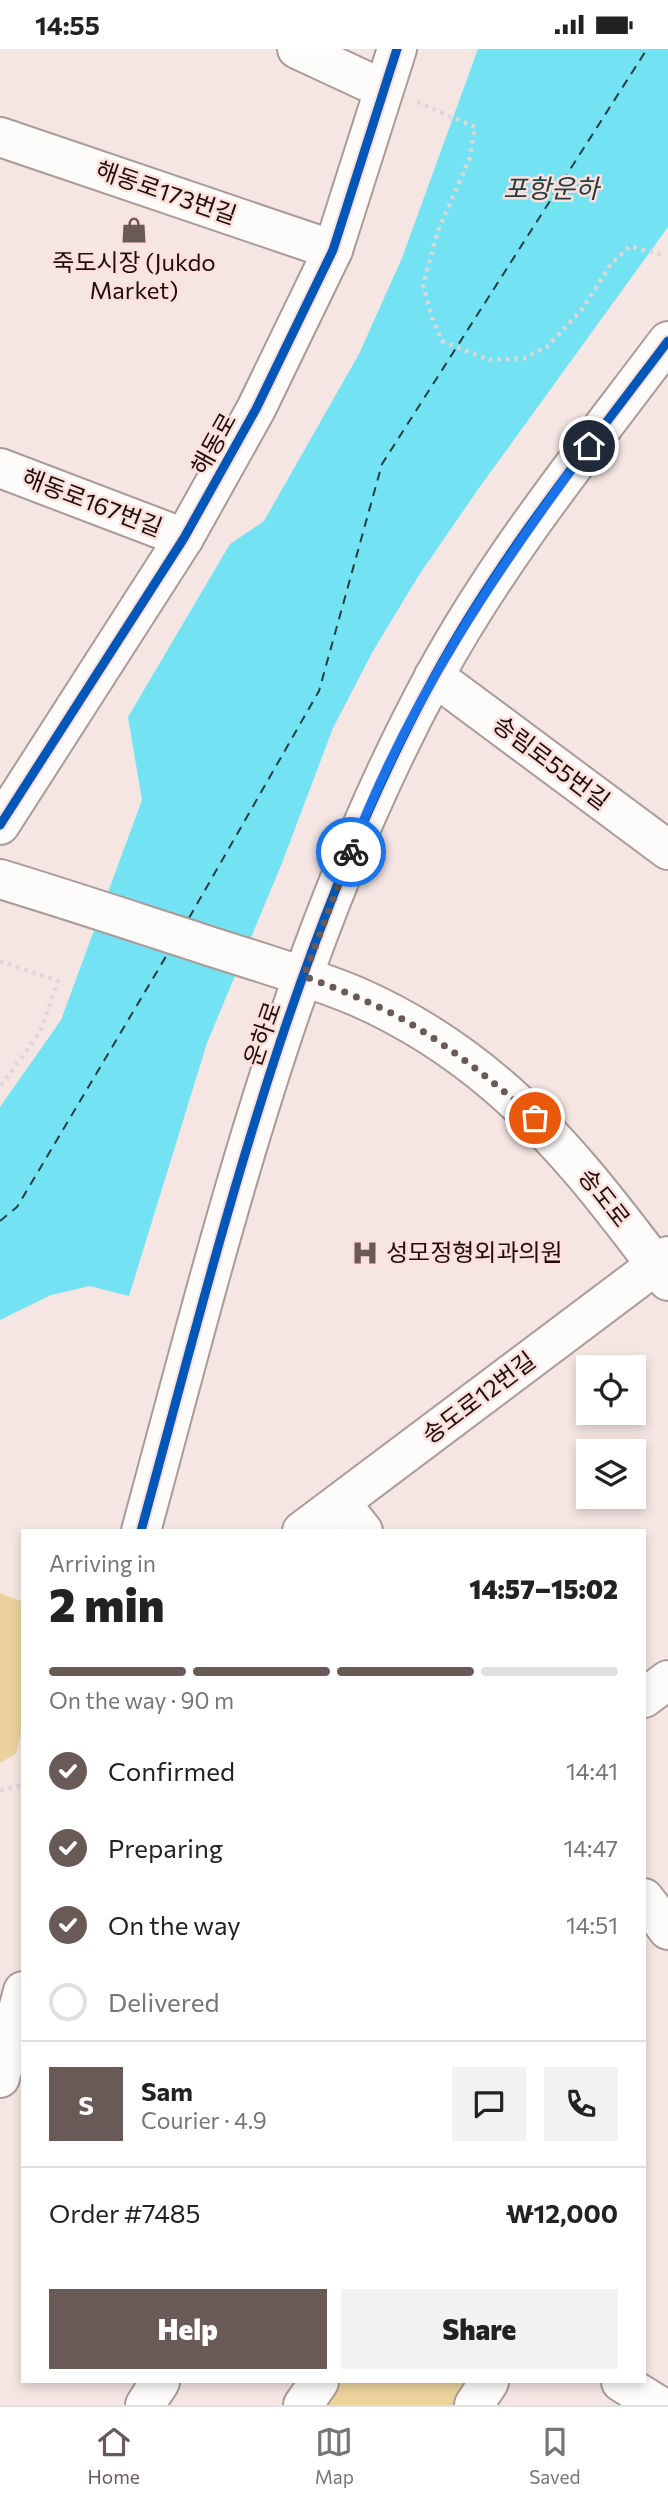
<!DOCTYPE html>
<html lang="en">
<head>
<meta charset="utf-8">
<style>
	body { margin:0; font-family:Commissioner,"Noto Sans KR",sans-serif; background:#f2f2f2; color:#222; height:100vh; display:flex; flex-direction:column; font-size:26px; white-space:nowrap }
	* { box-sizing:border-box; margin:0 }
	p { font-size:23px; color:#767676 }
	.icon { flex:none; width:38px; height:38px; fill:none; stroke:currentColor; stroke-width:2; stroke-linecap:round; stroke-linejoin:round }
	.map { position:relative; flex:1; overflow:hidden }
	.details { position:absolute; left:21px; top:1480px; width:625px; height:854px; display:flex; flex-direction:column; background:#fff; border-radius:0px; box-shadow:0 4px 10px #0003 }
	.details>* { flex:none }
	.fabs { position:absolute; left:576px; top:1306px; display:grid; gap:14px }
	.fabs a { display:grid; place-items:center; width:70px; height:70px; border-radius:0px; background:#fff; box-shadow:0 4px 10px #0003; font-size:35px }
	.pin { position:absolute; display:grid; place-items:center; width:60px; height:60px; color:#fff; margin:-30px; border:4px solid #fff; border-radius:50%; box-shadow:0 2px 7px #0007 }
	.courier { position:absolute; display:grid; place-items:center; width:70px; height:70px; margin:-35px; border:5px solid #1a73e8; border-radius:50%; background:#fff; color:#222; box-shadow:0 2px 9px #0007 }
	.overview em { font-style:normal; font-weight:800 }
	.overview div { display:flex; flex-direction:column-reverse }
	.overview { display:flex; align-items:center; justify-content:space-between; height:119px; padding:0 28px }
	h1 { font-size:46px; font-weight:800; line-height:52px }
	.bar { display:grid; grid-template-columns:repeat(4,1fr); gap:10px 7px; align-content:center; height:84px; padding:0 28px }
	.bar i { height:9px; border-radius:5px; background:#e0e0e0 }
	.bar .current { background:#695a57 }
	.bar p { grid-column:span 4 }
	.line { display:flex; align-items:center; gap:18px; padding:0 28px; border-top:2px solid #e0e0e0 }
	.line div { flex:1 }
	.round { display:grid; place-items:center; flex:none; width:74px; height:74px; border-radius:0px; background:#f2f2f2 }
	ol { padding:0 28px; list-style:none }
	li { display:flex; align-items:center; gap:21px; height:77px }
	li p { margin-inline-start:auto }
	li .icon { padding:7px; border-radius:50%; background:#695a57; color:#fff; stroke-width:4 }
	li:last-child { color:#767676 }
	li i { width:38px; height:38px; border:4px solid #e0e0e0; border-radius:50% }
	.cta { display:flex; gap:14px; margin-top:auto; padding:14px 28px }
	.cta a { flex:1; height:80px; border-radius:0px; background:#695a57; color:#fff; font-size:28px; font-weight:800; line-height:80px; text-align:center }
	.cta a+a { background:#f2f2f2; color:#222 }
	.status { display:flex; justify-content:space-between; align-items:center; height:49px; padding:0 35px; background:#fff; direction:ltr }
	.status svg { height:19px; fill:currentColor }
	.tab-bar { display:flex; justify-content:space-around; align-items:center; height:98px; border-top:2px solid #e0e0e0; background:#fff; font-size:19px; color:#767676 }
	.tab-bar a { display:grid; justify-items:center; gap:4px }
	.tab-bar .current { color:#695a57 }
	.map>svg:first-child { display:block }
</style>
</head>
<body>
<div class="status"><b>14:55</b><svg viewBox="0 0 49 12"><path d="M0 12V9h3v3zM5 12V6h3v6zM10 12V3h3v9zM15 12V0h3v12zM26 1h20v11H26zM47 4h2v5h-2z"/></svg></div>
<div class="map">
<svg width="668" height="2356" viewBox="0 0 668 2356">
	<rect width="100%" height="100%" fill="#f5e6e3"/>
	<path fill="#ecd39d" d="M0 1544 23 1553V1674L16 1705 0 1714Z
		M336 2333H477L462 2356H321Z"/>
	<path fill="#73e2f2" d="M478 0H668V178L479 439 419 526 373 602 333 679 282 814 207 994 129 1247 90 1237 51 1246 0 1271V1058L61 971 142 751 128 668 230 495 264 472 359 305 402 209Z"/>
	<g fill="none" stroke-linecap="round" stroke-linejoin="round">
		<path stroke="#243e42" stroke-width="2" stroke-dasharray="9 7" stroke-linecap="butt" d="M189 869 319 642 382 415 647 0
			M0 1172 17 1158 168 904"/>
		<g stroke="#a99b98" stroke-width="42">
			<path id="minor" d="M297 0 383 40
				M0 88 333 201
				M0 419 184 489
				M434 627 668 801
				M341 1454 363 1482
				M302 1482 668 1207
				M644 1649 668 1631
				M644 1849 668 1881
				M621 2333 658 2356
				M145 2356 160 2333
				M303 2356 319 2333
				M474 2356 489 2333"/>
		</g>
		<g stroke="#a99b98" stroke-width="42">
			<path id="tertiary" d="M0 776 184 489 256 360 333 201 397 0
				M0 830C66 850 132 872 197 893 251 911 306 926 358 948 408 970 456 1001 497 1036 564 1093 615 1162 668 1232
				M141 1482C220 1192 290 894 434 628 499 508 586 401 668 292
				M0 2029 23 1942"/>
		</g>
		<path stroke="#dcd8d7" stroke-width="4.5" stroke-dasharray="3.5 5" stroke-linecap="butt" d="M417 53 475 78 469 111 438 182 423 236 433 271 442 292 489 311 525 309 548 297 583 259 611 215 630 197 665 207
			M0 912 58 932 40 983 0 1038
			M0 1741 23 1736"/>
		<use href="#minor" stroke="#fefbfb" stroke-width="38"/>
		<use href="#tertiary" stroke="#fefbfb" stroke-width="38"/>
		<g stroke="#fde0db" stroke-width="13">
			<path id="cycleway" d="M0 776 184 489 256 360 333 201 397 0
				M141 1482C220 1192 290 894 434 628 499 508 586 401 668 292"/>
		</g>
		<use href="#cycleway" stroke="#0057b8" stroke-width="9"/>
	</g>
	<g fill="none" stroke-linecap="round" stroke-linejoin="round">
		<path stroke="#695a57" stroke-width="7" stroke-dasharray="0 12.6" d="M351 803 304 927C340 941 377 955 411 975 456 1002 496 1035 535 1069"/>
		<path stroke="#1a73e8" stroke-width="9" d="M351 803C407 655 495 523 589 397"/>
	</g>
	<defs>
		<g id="shop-bare" transform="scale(2.1)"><path d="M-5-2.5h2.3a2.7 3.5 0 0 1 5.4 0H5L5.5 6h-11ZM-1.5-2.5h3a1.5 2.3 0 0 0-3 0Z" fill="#695a57" stroke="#fde0db" stroke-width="2.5" paint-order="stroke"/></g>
		<g id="hospital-bare" transform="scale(2.1)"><path d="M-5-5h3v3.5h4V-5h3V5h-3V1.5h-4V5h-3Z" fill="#695a57" stroke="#fde0db" stroke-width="2.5" paint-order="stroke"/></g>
	</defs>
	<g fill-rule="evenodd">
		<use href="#shop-bare" x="134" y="181"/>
		<use href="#hospital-bare" x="365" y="1204"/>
	</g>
	<g text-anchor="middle" stroke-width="5" stroke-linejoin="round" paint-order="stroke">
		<g font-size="24" fill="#1e0f0c" stroke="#fde0db">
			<text transform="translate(166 144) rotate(19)" y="8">해동로173번길</text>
			<text transform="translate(214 395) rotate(-61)" y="8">해동로</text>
			<text transform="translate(92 454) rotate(21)" y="8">해동로167번길</text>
			<text transform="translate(551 714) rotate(37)" y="8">송림로55번길</text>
			<text transform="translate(263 985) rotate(-71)" y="8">운하로</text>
			<text transform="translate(604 1149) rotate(52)" y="8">송도로</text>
			<text transform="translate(479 1349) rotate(-37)" y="8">송도로12번길</text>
		</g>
		<g font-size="24" fill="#1e0f0c" stroke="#fde0db">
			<text x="134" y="222">죽도시장 (Jukdo<tspan x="134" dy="28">Market)</tspan></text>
			<text x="386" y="1212" text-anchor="start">성모정형외과의원</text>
		</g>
		<g font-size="26" font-style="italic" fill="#243e42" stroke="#fde0db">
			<text x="551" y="149">포항운하</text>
		</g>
	</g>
</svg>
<div class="fabs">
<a><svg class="icon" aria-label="locate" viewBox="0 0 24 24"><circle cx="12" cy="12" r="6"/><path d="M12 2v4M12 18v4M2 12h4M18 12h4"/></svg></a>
<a><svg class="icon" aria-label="layers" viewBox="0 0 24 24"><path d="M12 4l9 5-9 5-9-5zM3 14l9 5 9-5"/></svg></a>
</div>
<div class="pin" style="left:535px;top:1069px;background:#ea580c"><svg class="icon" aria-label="bag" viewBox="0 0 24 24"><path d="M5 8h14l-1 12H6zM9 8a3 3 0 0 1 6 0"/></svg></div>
<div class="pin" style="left:589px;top:397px;background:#1f2937"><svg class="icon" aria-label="home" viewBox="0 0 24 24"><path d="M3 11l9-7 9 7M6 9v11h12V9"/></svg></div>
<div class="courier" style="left:351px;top:803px"><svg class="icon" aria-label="bike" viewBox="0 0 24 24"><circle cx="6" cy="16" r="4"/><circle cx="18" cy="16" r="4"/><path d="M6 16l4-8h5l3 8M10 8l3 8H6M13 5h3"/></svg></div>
<section class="details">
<div class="overview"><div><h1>2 min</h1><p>Arriving in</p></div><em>14:57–15:02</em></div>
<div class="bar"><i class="current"></i><i class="current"></i><i class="current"></i><i></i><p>On the way · 90 m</p></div>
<ol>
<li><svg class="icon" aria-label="check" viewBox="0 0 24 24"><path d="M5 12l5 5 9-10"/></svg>Confirmed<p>14:41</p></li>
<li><svg class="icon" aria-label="check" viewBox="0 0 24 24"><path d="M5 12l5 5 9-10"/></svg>Preparing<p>14:47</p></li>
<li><svg class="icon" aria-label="check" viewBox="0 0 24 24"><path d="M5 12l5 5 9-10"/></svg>On the way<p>14:51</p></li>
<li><i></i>Delivered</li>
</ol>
<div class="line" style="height:126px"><b class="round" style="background:#695a57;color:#fff">S</b><div><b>Sam</b><p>Courier · 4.9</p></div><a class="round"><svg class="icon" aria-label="chat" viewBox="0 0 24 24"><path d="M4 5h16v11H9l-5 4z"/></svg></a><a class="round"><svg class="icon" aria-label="phone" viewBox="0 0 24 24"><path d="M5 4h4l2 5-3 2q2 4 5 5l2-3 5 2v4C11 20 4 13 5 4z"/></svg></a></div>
<div class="line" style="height:91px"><div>Order #7485</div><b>₩12,000</b></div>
<div class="cta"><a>Help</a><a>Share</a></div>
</section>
</div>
<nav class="tab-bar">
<a class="current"><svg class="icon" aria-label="home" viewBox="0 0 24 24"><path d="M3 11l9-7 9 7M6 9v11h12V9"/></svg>Home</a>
<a><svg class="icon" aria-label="map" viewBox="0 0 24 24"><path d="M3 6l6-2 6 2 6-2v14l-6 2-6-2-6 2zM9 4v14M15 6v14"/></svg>Map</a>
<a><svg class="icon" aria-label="saved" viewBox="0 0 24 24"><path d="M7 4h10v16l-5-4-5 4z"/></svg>Saved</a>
</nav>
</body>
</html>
